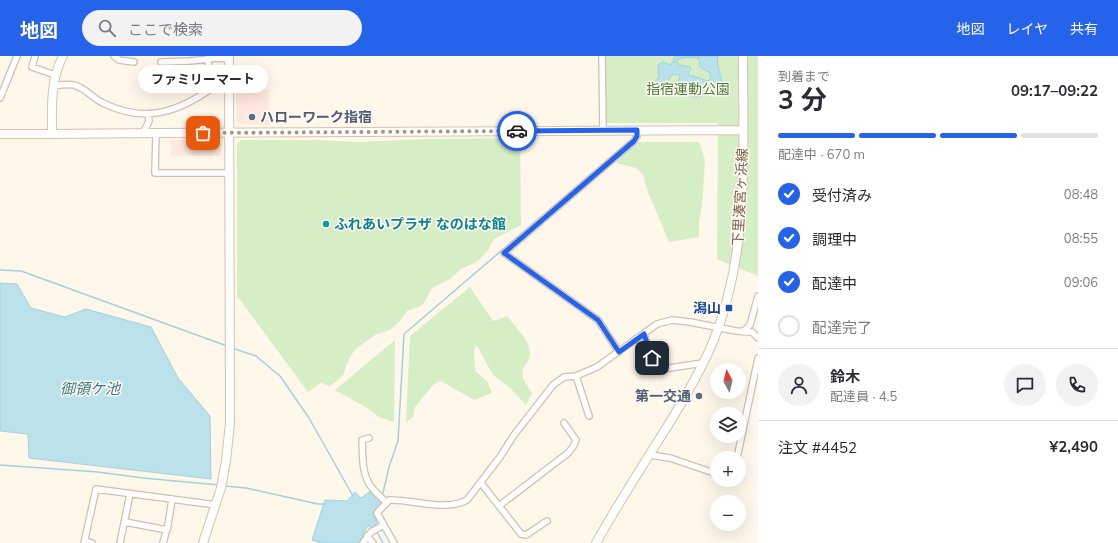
<!DOCTYPE html>
<html lang="ja">
<head>
<meta charset="utf-8">
<style>
	body { margin:0; font-family:Mulish,"Noto Sans JP",sans-serif; background:#f2f2f3; color:#2b2b33; height:100vh; display:flex; flex-direction:column; font-size:15px; white-space:nowrap }
	* { box-sizing:border-box; margin:0 }
	p { font-size:13px; color:#7c7c81 }
	.icon { flex:none; width:22px; height:22px; fill:none; stroke:currentColor; stroke-width:2; stroke-linecap:round; stroke-linejoin:round }
	.map { position:relative; flex:1; overflow:hidden }
	.drawer { display:flex; flex-direction:column; background:#fff; width:360px }
	.drawer>* { flex:none }
	.needle { width:26px; rotate:353deg }
	.buttons { position:absolute; left:710px; top:307px; display:grid; gap:8px }
	.buttons a { display:grid; place-items:center; width:36px; height:36px; border-radius:50%; background:#fff; box-shadow:0 4px 16px #0002; font-size:20px }
	.pin { position:absolute; display:grid; place-items:center; width:34px; height:34px; color:#fff; margin:-17px; border-radius:8px; box-shadow:0 2px 6px #0006 }
	.courier { position:absolute; display:grid; place-items:center; width:40px; height:40px; margin:-20px; border:3px solid #2563eb; border-radius:50%; background:#fff; color:#222; box-shadow:0 1px 5px #0007 }
	.bubble { position:absolute; height:28px; border-radius:14px; background:#fff; box-shadow:0 4px 16px #0002; font-size:13px; font-weight:700; line-height:28px; text-align:center }
	.summary em { font-style:normal; font-weight:700 }
	.summary div { display:flex; flex-direction:column-reverse }
	.summary { display:flex; align-items:center; justify-content:space-between; height:68px; padding:0 20px }
	h1 { font-size:26px; font-weight:700; line-height:30px }
	.bar { display:grid; grid-template-columns:repeat(4,1fr); gap:6px 4px; align-content:center; height:48px; padding:0 20px }
	.bar i { height:5px; border-radius:3px; background:#e1e1e2 }
	.bar .current { background:#2563eb }
	.bar p { grid-column:span 4 }
	.line { display:flex; align-items:center; gap:10px; padding:0 20px; border-top:1px solid #e1e1e2 }
	.line div { flex:1 }
	.round { display:grid; place-items:center; flex:none; width:42px; height:42px; border-radius:21px; background:#f2f2f3 }
	ol { padding:0 20px; list-style:none }
	li { display:flex; align-items:center; gap:12px; height:44px }
	li p { margin-inline-start:auto }
	li .icon { padding:4px; border-radius:50%; background:#2563eb; color:#fff; stroke-width:4 }
	li:last-child { color:#7c7c81 }
	li i { width:22px; height:22px; border:2px solid #e1e1e2; border-radius:50% }
	header { display:flex; align-items:center; gap:24px; box-sizing:border-box; height:56px; padding:0 20px; background:#2563eb; color:#fff }
	header strong { font-size:19px }
	nav { display:flex; gap:22px; margin-inline-start:auto; font-size:14px }
	.search { width:280px; height:36px; background:#f2f2f3; display:flex; align-items:center; gap:10px; box-sizing:border-box; padding:0 14px; border-radius:22px; color:#7c7c81; font-size:15px }
	main { display:flex; flex:1; min-height:0 }
	.map>svg:first-child { display:block }
</style>
</head>
<body>
<header>
<strong>地図</strong>
<div class="search"><svg class="icon" aria-label="search" viewBox="0 0 24 24"><circle cx="10" cy="10" r="6"/><path d="M15 15l6 6"/></svg>ここで検索</div>
<nav><a>地図</a><a>レイヤ</a><a>共有</a></nav>
</header>
<main>
<div class="map">
<svg width="758" height="487" viewBox="0 0 758 487">
	<rect width="100%" height="100%" fill="#fef7ea"/>
	<path fill="#ffe8dd" d="M236 34H269V69L239 68 237 66Z
		M217 83 221 88 222 100H171V84Z"/>
	<path fill="#d5eec6" d="M605 0H758V220L717 203 718 67H605Z
		M520 82 521 169 494 183 488 194 478 205 461 213 450 223 432 232 424 247 419 251 407 255 399 266 390 274 375 279 361 289 354 295 349 303 343 319 338 324 330 330 325 329 322 326 308 336 237 240V88L241 84H317L359 86 428 83Z
		M636 86H699L705 104 702 149 699 165V181L669 186 648 136 643 119 636 112 616 107Z
		M470 231 493 265 507 260C514 269 530 285 530 297 530 303 527 306 524 311 519 320 527 329 532 337L526 349 510 332 493 319 477 290 474 293 475 315 487 325 492 337 474 344 441 325 434 328 415 351 413 361 406 366 410 280Z
		M395 284 394 366 379 361 369 353 335 334Z"/>
	<path fill="#bbe2eb" stroke="#a0d2de" d="M675 0H718C716 8 720 16 722 25L712 30 705 39 698 41H693L690 34 680 30 678 27 680 20 678 18 671 19 666 29 656 26V24L659 22 658 12 659 8 663 6 671 9 673 5 678 6 679 9 690 11 691 13 688 17 690 20H693L708 25 711 23 710 17 700 11 699 3C695 0 681 1 678 4L673 3Z
		M0 227 17 228 31 252 65 261 86 253 151 271 178 322 210 360 211 423 29 402 28 378 0 375Z
		M372 434 382 448 373 457 377 467 371 473 368 469 359 487H321L312 484 325 444 347 445 355 436 361 442Z"/>
	<g fill="none" stroke-linecap="round" stroke-linejoin="round">
		<path stroke="#a0d2de" stroke-width="1.5" d="M0 214 21 215 227 290
			M232 292 256 300 280 320 309 362 353 440
			M0 409 98 416 143 422 219 429
			M225 430 246 432 318 448H325
			M383 437 389 411 398 385 404 278 536 165
			M377 476 383 487"/>
		<g stroke="#d3bfad" stroke-width="8">
			<path id="street" d="M35 0 32 11 55 19
				M114 0 119 4 134 6
				M602 0 603 74
				M161 6 190 5 218 2 229 3
				M53 30C60 29 71 27 77 30 87 34 94 43 103 47 145 68 179 56 215 30L207 3
				M0 42 17 0
				M143 77 149 65 148 58
				M156 77 155 117H230
				M743 276 750 269 758 240
				M644 278 656 314 703 307
				M619 296 598 264 504 197 634 85 637 80V74
				M576 320 589 360
				M369 382 362 384C363 400 361 420 373 433 377 438 382 442 387 447
				M650 399 670 402 717 418
				M737 402 758 302
				M481 427 521 478 526 479 547 465
				M499 450 568 397 573 391 576 384 564 367
				M125 466 167 474
				M367 480 373 487
				M86 485 92 487
				M84 487 96 433 216 449
				M120 487 130 438
				M163 487 168 469 172 443
				M363 487 371 476 384 469
				M394 487 377 457 389 444C413 443 445 456 467 444L500 401 514 379 553 329 564 321 576 320 597 311 657 268 672 264 690 266 736 275 752 276 758 282"/>
		</g>
		<g stroke="#d8c2ad" stroke-width="10">
			<path id="secondary" d="M0 78H52L156 77 742 74
				M52 78C52 51 50 25 63 0
				M203 487 221 432 226 405 230 367 229 0
				M596 487C619 446 645 406 670 366 686 340 701 314 713 286 750 195 743 96 743 0"/>
		</g>
		<use href="#street" stroke="#fff" stroke-width="5.5"/>
		<use href="#secondary" stroke="#fff" stroke-width="8"/>
	</g>
	<g fill="none" stroke-linecap="round" stroke-linejoin="round">
		<path stroke="#aa9481" stroke-width="4" stroke-dasharray="0 7.2" d="M203 77 517 75"/>
		<path stroke="#2563eb" stroke-width="5" d="M517 75 637 74V80L634 85 504 197 598 264 619 296 644 278 652 302"/>
	</g>
	<g fill="#5c6f8a" stroke="#fffaf2" stroke-width="1.5">
		<circle cx="252" cy="61" r="4"/>
		<circle cx="699" cy="340" r="4"/>
	</g>
	<circle fill="#0f9aa8" stroke="#fffaf2" stroke-width="1.5" cx="326" cy="168" r="4"/>
	<rect fill="#1a4fb4" stroke="#fffaf2" stroke-width="1.5" x="725" y="248" width="8" height="8" rx="2"/>
	<g text-anchor="middle" stroke-width="3" stroke-linejoin="round" paint-order="stroke">
		<g font-size="14" fill="#4d7d3d" stroke="#fffaf2">
			<text x="688" y="38">指宿運動公園</text>
		</g>
		<g font-size="14" font-weight="bold" fill="#4e5e75" stroke="#fffaf2" text-anchor="start">
			<text x="260" y="66">ハローワーク指宿</text>
			<text x="691" y="345" text-anchor="end">第一交通</text>
		</g>
		<g font-size="14" fill="#7d5e49" stroke="#fffaf2">
			<text transform="translate(740 141) rotate(-87)" y="5">下里湊宮ヶ浜線</text>
		</g>
		<g font-size="14" font-weight="bold" fill="#0d838f" stroke="#fffaf2" text-anchor="start">
			<text x="334" y="173">ふれあいプラザ なのはな館</text>
		</g>
		<g font-size="14" font-weight="bold" fill="#164399" stroke="#fffaf2" text-anchor="end">
			<text x="721" y="257">潟山</text>
		</g>
		<g font-size="15" font-style="italic" fill="#3e7b8a" stroke="#fffaf2">
			<text x="90" y="338">御領ケ池</text>
		</g>
	</g>
</svg>
<div class="buttons">
<a><svg class="needle" viewBox="-14 -14 28 28"><path d="M0-13l5 13h-10z" fill="#e53935"/><path d="M0 13l5-13h-10z" fill="#7c7c81"/></svg></a>
<a><svg class="icon" aria-label="layers" viewBox="0 0 24 24"><path d="M12 4l9 5-9 5-9-5zM3 14l9 5 9-5"/></svg></a>
<a>+</a>
<a>−</a>
</div>
<div class="pin" style="left:203px;top:77px;background:#ea580c"><svg class="icon" aria-label="bag" viewBox="0 0 24 24"><path d="M5 8h14l-1 12H6zM9 8a3 3 0 0 1 6 0"/></svg></div>
<div class="pin" style="left:652px;top:302px;background:#1f2937"><svg class="icon" aria-label="home" viewBox="0 0 24 24"><path d="M3 11l9-7 9 7M6 9v11h12V9"/></svg></div>
<div class="courier" style="left:517px;top:75px"><svg class="icon" aria-label="car" viewBox="0 0 24 24"><path d="M5 17H2v-5l4-1 3-4h7l3 4 3 1v5h-3M9 17h6M6 11h13"/><circle cx="7" cy="17" r="2"/><circle cx="17" cy="17" r="2"/></svg></div>
<div class="bubble" style="left:138px;top:9px;width:130px">ファミリーマート</div>
</div>
<section class="drawer">
<div class="summary"><div><h1>3 分</h1><p>到着まで</p></div><em>09:17–09:22</em></div>
<div class="bar"><i class="current"></i><i class="current"></i><i class="current"></i><i></i><p>配達中 · 670 m</p></div>
<ol>
<li><svg class="icon" aria-label="check" viewBox="0 0 24 24"><path d="M5 12l5 5 9-10"/></svg>受付済み<p>08:48</p></li>
<li><svg class="icon" aria-label="check" viewBox="0 0 24 24"><path d="M5 12l5 5 9-10"/></svg>調理中<p>08:55</p></li>
<li><svg class="icon" aria-label="check" viewBox="0 0 24 24"><path d="M5 12l5 5 9-10"/></svg>配達中<p>09:06</p></li>
<li><i></i>配達完了</li>
</ol>
<div class="line" style="height:72px"><a class="round"><svg class="icon" aria-label="person" viewBox="0 0 24 24"><circle cx="12" cy="8" r="4"/><path d="M4 21q1-7 8-7t8 7"/></svg></a><div><b>鈴木</b><p>配達員 · 4.5</p></div><a class="round"><svg class="icon" aria-label="chat" viewBox="0 0 24 24"><path d="M4 5h16v11H9l-5 4z"/></svg></a><a class="round"><svg class="icon" aria-label="phone" viewBox="0 0 24 24"><path d="M5 4h4l2 5-3 2q2 4 5 5l2-3 5 2v4C11 20 4 13 5 4z"/></svg></a></div>
<div class="line" style="height:52px"><div>注文 #4452</div><b>¥2,490</b></div>
</section>
</main>
</body>
</html>
